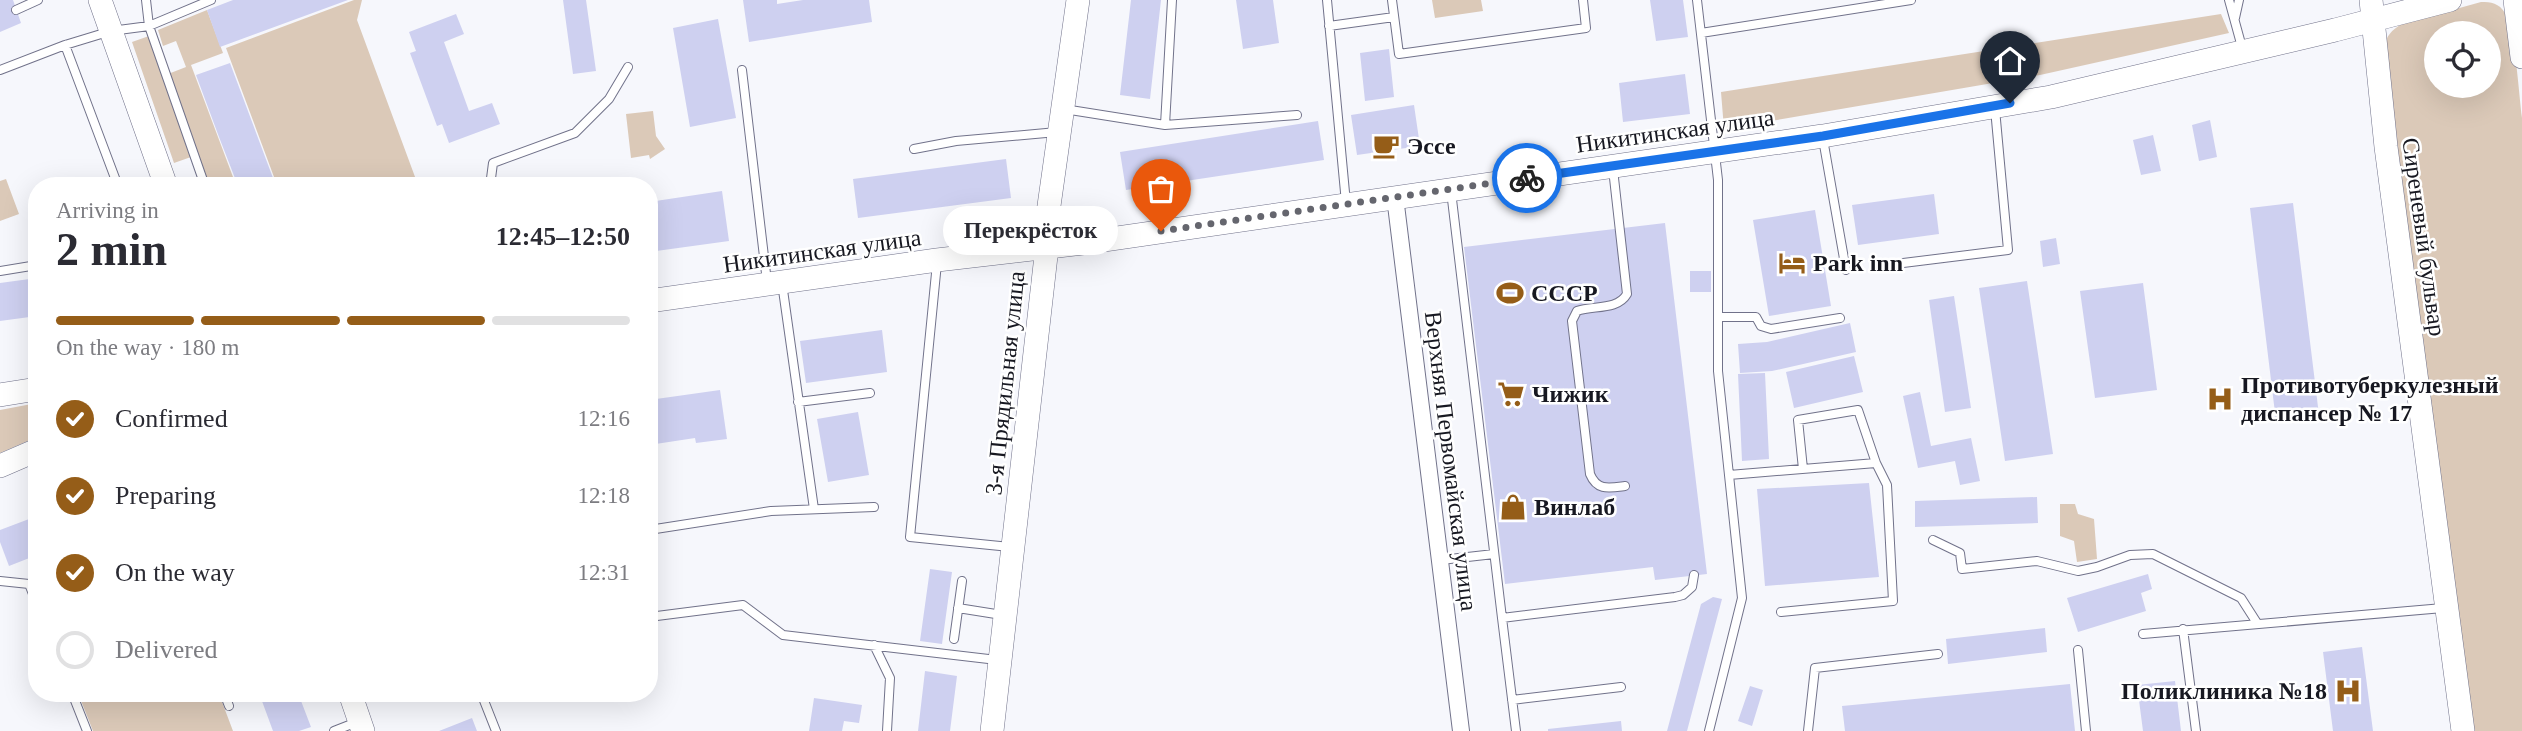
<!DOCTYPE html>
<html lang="en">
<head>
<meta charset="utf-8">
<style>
	body { margin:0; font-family:Georgia,serif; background:#f2f2f3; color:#2b2b33; height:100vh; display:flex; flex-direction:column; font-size:26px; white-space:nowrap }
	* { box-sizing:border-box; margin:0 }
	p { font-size:23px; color:#7c7c81 }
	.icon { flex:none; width:38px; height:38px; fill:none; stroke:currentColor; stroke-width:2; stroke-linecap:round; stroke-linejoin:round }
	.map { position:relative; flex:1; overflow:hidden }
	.sheet { position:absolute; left:28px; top:177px; width:630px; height:525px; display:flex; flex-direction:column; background:#fff; border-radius:28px; box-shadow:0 7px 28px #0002 }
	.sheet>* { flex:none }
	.buttons { position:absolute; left:2424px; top:21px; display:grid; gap:14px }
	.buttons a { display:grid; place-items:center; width:77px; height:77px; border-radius:50%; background:#fff; box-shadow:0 7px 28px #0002; font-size:35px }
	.pin { position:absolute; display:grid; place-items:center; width:60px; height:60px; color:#fff; margin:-72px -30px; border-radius:50% 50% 50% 0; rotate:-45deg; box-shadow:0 0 7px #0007 }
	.pin .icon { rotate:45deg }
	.courier { position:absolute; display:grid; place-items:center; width:70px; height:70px; margin:-35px; border:5px solid #1a73e8; border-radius:50%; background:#fff; color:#222; box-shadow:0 2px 9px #0007 }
	.bubble { position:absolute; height:49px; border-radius:24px; background:#fff; box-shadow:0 7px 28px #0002; font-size:23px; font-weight:700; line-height:49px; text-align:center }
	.overview em { font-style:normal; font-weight:700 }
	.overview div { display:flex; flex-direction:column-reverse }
	.overview { display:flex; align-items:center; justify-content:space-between; height:119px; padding:0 28px }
	h1 { font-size:46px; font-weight:700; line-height:52px }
	.bar { display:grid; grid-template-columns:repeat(4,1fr); gap:10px 7px; align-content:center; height:84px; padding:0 28px }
	.bar i { height:9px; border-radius:5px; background:#e1e1e2 }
	.bar .active { background:#955d18 }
	.bar p { grid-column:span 4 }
	ol { padding:0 28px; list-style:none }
	li { display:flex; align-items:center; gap:21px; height:77px }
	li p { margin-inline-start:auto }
	li .icon { padding:7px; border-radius:50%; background:#955d18; color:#fff; stroke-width:4 }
	li:last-child { color:#7c7c81 }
	li i { width:38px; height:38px; border:4px solid #e1e1e2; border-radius:50% }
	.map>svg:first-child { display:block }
</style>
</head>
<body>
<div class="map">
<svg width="2522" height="731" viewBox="0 0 2522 731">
	<rect width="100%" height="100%" fill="#f6f7fc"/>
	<path fill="#dbc9b8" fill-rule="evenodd" d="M354 0H362L357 20 418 185 296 186 295 183V185H277L226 48Z
		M1432 0H1481L1483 11 1435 18Z
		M2481 2C2491 2 2499 3 2505 13 2515 29 2519 95 2522 118V731H2471L2383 74C2384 51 2380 36 2402 24ZM2436 33H2488V86H2436Z
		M207 10 223 53 191 65 236 185H208L168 74 186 67 176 41 163 46 158 30Z
		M2221 14 2229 33 2040 75 1724 129 1721 92Z
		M149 36 191 157 174 163 132 42Z
		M653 111 656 136 665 149 650 159 649 155 631 158 626 114Z
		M6 179 19 214 0 221V181Z
		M37 403V437L0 453V410Z
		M2060 504H2075L2078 514 2094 519 2097 559 2077 562 2074 541 2060 536Z
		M78 693H199L202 701 219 694 233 731H93Z"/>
	<path fill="#ced0f0" d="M0 0H13L21 23 0 32Z
		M233 0H348L220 47 207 10Z
		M563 0H586L596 71 573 74Z
		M743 0H777V4L803 0H869L872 22 749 42Z
		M1131 0H1161L1150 99 1120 95Z
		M1236 0H1273L1279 43 1243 49Z
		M1650 0H1683L1688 37 1656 41Z
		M456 14 464 34 444 42 469 111 492 103 500 124 449 143 442 124 437 126 410 53 416 51 409 32Z
		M718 19 736 118 690 127 673 28Z
		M1389 49 1394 97 1365 101 1360 53Z
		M230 63 276 186H238L219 137 196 75Z
		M1685 74 1690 114 1623 122 1619 83Z
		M1414 105 1420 146 1357 155 1351 115Z
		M2210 120 2217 157 2199 161 2192 125Z
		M1318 121 1324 160 1126 190 1120 152Z
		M2153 135 2161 171 2141 175 2133 140Z
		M1006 159 1011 198 858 218 853 179Z
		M722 191 729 241 649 252V202Z
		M1934 194 1939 234 1858 245 1852 205Z
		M2293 203 2319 415 2276 421 2250 208Z
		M1815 210 1831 306 1769 316 1753 220Z
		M1665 223 1707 574 1655 580 1653 567 1505 584 1464 247Z
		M2056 238 2060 264 2043 267 2040 241Z
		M1690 271H1711V292H1690Z
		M37 278V316L0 321V283Z
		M2027 281 2053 454 2005 461 1979 288Z
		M2143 283 2157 390 2095 398 2080 291Z
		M1954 296 1971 408 1945 412 1929 300Z
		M1850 323 1856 352 1772 371 1740 373 1738 344 1767 342Z
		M882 330 887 372 806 383 800 341Z
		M1854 356 1863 392 1794 408 1786 372Z
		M1765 373 1769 459 1742 461 1738 374Z
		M720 390 727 439 696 443 695 438 649 445V400Z
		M1920 392 1931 446 1971 438 1980 481 1960 485 1955 461 1918 468 1903 396Z
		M858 412 869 475 828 482 817 419Z
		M1869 483 1879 577 1765 586 1757 489Z
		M2037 497 2038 523 1915 527V501Z
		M37 516V555L9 566 0 542V530Z
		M930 569 952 572 942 644 920 641Z
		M2148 574 2152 589 2141 593 2146 611 2078 632 2067 598Z
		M1713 597 1722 599 1687 731H1667L1701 604Z
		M2045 628 2047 652 1948 664 1946 639Z
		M2362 647 2373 731H2333L2323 652Z
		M925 671 957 676 950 731H918Z
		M2175 681 2181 731H2143L2137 685Z
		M2070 684 2075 731H1845L1842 706Z
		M1750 686 1763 690 1752 726 1738 721Z
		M259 693H298L311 727 299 731H273Z
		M814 698 862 705 859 723 844 721 842 731H809Z
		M472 718 477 731H439Z
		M1621 721 1622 731H1548V729Z"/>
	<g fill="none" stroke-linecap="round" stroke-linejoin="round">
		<g stroke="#71728a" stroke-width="10">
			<path id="lane" d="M146 0 149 26 205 186
				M1172 0 1165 125 1297 115
				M1327 0 1346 203
				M1392 0 1399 54 1586 28 1583 0
				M1697 0 1718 180V371L1742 598 1709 731
				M2229 0 2243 51
				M16 10 38 0
				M2235 18 2239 0
				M1329 26 1394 17
				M1701 33 1911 0
				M65 45 118 186
				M0 70 65 45 111 31 149 26 211 0
				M742 70 767 282
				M1064 109 1165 125
				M1823 139 1846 270
				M914 149 956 141 1057 132
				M1613 169 1627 294C1617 311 1593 305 1577 311L1572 321 1590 474C1597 491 1609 488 1625 486
				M490 186 493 163 575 133 609 99 628 67
				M540 186 557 183
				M1451 191 1502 618 1675 597 1683 595 1692 587 1694 575
				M937 263 910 537 1010 547
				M1887 265 2008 250 1995 109
				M0 271 37 265
				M782 283 814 509
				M1718 317H1756L1761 326 1771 329 1840 318
				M798 402 870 393
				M1803 469 1798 420 1858 410 1876 463
				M1729 475 1876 463 1887 485 1893 601 1781 612
				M649 530 771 511 874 507
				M1933 540 1960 553 1962 569 2037 561 2078 571 2097 567 2130 555 2153 554 2241 598 2257 623
				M1441 560 1494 554
				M0 581 29 584 37 581
				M29 584 37 604
				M958 608 1002 615
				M649 617 743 605 783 635 997 660
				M1502 618 1516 731
				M2183 629 2196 731
				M2143 634 2443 608
				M954 639 962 581
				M874 645 890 678 887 731
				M2078 650 2086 731
				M72 693 87 731
				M224 693 229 706
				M481 693 496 731
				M1512 700 1621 687
				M334 731 357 722
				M1808 731 1815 668 1938 654"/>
		</g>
		<g stroke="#71728a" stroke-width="18">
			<path id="street" d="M1395 197 1461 731"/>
		</g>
		<g stroke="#71728a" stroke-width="24">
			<path id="secondary" d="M100 0 166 186
				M2371 0 2386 147 2463 731
				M2515 0 2522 57
				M649 301 937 260 1083 243 1823 136 2051 97 2335 30 2450 0
				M0 395 37 389
				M0 466 37 450
				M350 693 363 731
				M992 731 1047 247V220L1078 0"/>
		</g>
		<use href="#lane" stroke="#fff" stroke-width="8"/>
		<use href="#street" stroke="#fff" stroke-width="16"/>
		<use href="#secondary" stroke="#fff" stroke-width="23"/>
	</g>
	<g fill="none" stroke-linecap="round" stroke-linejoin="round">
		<path stroke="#65666e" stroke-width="7" stroke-dasharray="0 12.6" d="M1161 231 1527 178"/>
		<path stroke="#1a73e8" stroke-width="9" d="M1527 178 1823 136 2010 103"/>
	</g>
	<defs>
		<g id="cafe-bare" transform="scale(2.1)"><path d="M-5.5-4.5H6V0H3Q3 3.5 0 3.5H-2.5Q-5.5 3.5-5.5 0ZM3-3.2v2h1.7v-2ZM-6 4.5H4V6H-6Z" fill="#955d18" stroke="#fff" stroke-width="2.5" paint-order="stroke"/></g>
		<g id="hotel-bare" transform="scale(2.1)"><path d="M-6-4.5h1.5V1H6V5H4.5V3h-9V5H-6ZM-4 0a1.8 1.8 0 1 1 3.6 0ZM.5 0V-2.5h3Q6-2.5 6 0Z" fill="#955d18" stroke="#fff" stroke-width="2.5" paint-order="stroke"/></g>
		<g id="stadium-bare" transform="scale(2.1)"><path d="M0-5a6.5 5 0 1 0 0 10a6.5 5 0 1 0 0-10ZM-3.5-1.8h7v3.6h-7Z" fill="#955d18" stroke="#fff" stroke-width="2.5" paint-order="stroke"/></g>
		<g id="supermarket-bare" transform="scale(2.1)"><path d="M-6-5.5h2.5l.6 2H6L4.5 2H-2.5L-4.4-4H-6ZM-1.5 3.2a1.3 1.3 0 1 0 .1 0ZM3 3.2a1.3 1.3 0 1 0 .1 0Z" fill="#955d18" stroke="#fff" stroke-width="2.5" paint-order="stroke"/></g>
		<g id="hospital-bare" transform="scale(2.1)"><path d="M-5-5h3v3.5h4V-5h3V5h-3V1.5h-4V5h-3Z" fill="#955d18" stroke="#fff" stroke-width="2.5" paint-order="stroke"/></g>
		<g id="shop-bare" transform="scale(2.1)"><path d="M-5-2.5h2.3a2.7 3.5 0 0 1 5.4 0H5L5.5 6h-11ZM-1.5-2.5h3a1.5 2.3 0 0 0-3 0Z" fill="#955d18" stroke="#fff" stroke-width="2.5" paint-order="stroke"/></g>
	</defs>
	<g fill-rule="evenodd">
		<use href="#cafe-bare" x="1386" y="146"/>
		<use href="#hotel-bare" x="1792" y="263"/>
		<use href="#stadium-bare" x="1510" y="293"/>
		<use href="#supermarket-bare" x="1511" y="394"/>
		<use href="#hospital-bare" x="2220" y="399"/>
		<use href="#shop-bare" x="1513" y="507"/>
		<use href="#hospital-bare" x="2348" y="691"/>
	</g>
	<g text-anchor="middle" stroke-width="5" stroke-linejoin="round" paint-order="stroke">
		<g font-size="24" fill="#171821" stroke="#fff">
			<text transform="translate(1675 131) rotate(-8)" y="8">Никитинская улица</text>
			<text transform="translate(2424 237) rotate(82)" y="8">Сиреневый бульвар</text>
			<text transform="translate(822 251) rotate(-8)" y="8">Никитинская улица</text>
			<text transform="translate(1005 383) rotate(-84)" y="8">3-я Прядильная улица</text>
			<text transform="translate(1451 461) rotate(83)" y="8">Верхняя Первомайская улица</text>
		</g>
		<g font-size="24" font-weight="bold" fill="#171821" stroke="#fff" text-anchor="start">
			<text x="1407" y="154">Эссе</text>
			<text x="1813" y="271">Park inn</text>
			<text x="1531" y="301">СССР</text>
			<text x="2241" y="393">Противотуберкулезный<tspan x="2241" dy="28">диспансер № 17</tspan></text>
			<text x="1532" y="402">Чижик</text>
			<text x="1534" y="515">Винлаб</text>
			<text x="2327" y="699" text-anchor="end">Поликлиника №18</text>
		</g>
	</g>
</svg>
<div class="buttons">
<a><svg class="icon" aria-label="locate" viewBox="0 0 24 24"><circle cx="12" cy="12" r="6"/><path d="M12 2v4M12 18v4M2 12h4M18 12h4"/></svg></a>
</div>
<div class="pin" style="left:1161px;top:231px;background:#ea580c"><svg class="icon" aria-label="bag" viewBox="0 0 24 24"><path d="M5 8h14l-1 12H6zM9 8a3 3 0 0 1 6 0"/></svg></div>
<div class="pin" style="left:2010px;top:103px;background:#1f2937"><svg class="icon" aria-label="home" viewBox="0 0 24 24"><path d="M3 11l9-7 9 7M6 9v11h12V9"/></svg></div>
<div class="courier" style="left:1527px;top:178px"><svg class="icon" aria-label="bike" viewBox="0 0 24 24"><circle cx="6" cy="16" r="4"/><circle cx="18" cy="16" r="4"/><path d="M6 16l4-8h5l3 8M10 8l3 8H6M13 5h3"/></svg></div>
<div class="bubble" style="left:943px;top:206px;width:175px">Перекрёсток</div>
<section class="sheet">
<div class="overview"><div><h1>2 min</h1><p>Arriving in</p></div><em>12:45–12:50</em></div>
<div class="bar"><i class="active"></i><i class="active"></i><i class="active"></i><i></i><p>On the way · 180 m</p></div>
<ol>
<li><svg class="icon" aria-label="check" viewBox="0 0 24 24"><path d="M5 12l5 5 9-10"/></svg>Confirmed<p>12:16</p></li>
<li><svg class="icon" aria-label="check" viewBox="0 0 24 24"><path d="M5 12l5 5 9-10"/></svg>Preparing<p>12:18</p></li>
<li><svg class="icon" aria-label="check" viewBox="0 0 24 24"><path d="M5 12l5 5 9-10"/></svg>On the way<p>12:31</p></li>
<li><i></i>Delivered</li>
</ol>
</section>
</div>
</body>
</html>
